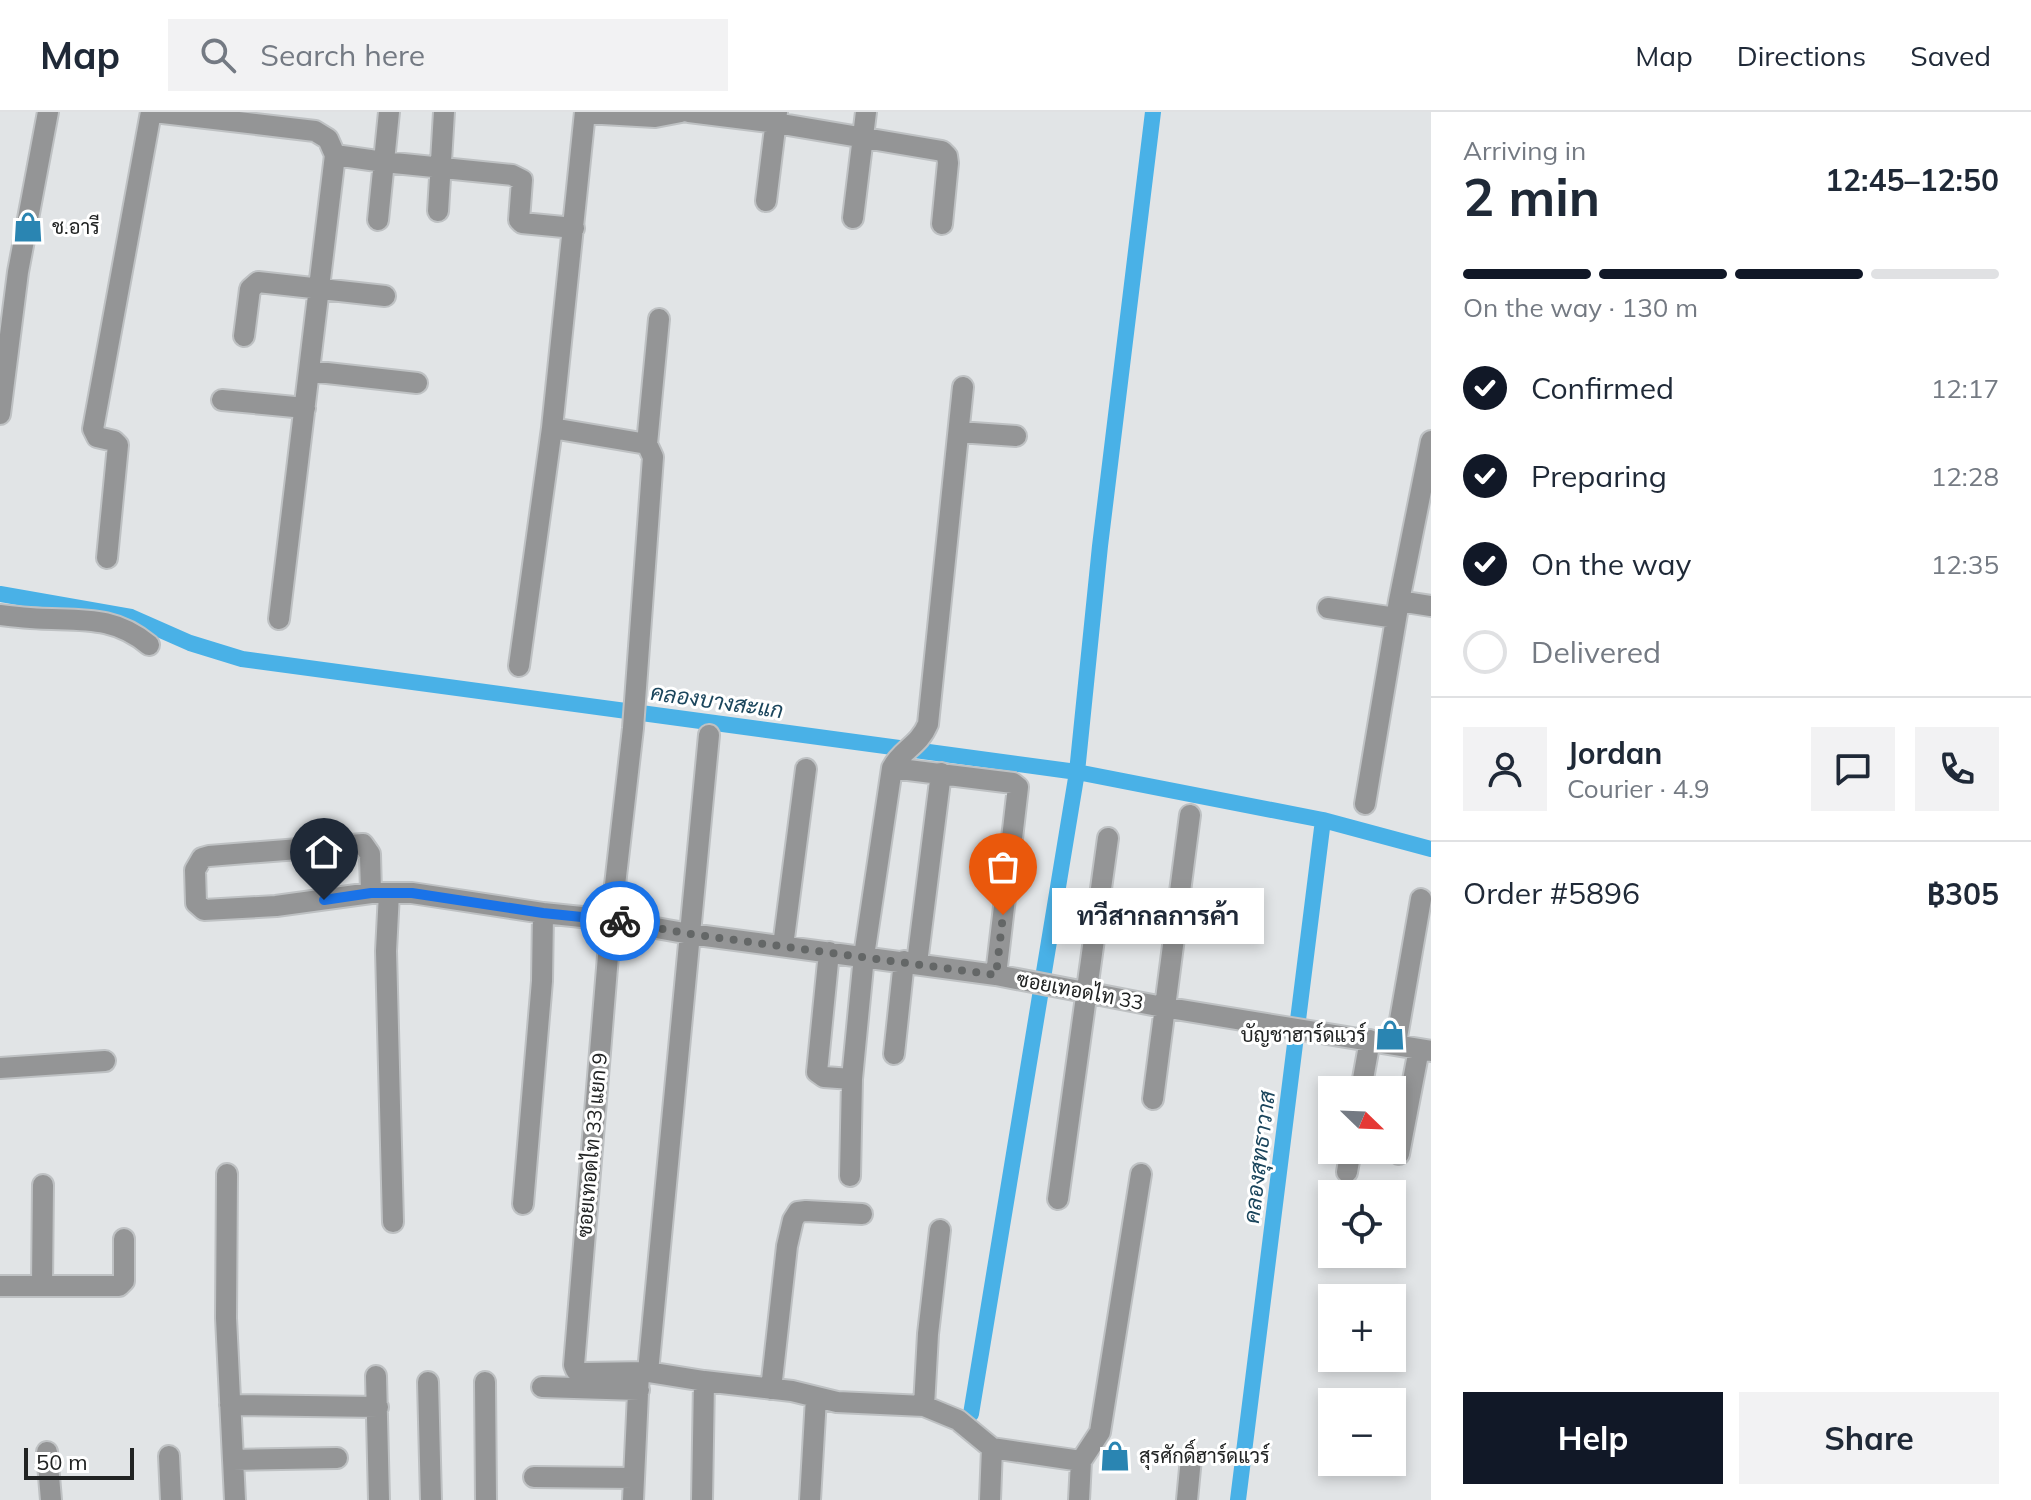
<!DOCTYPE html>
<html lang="en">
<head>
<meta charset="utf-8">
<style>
	body { margin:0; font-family:Mulish,Sarabun,sans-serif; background:#f2f2f3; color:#1f2937; height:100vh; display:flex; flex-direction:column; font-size:30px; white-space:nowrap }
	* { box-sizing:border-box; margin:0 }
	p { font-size:26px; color:#747a83 }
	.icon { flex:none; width:44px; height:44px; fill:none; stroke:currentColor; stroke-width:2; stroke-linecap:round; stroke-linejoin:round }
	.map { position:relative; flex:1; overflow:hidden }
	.details { display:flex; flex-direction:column; background:#fff; width:600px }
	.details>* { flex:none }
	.needle { width:52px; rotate:113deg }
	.controls { position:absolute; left:1318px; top:964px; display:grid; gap:16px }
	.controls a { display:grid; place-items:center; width:88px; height:88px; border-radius:0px; background:#fff; box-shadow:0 4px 12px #0003; font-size:40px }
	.scale { position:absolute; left:24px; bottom:20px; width:110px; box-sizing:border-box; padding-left:8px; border:4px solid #212323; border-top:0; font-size:22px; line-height:28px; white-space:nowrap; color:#212323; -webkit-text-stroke:6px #fff; paint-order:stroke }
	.pin { position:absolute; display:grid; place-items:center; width:68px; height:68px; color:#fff; margin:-82px -34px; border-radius:50% 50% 50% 0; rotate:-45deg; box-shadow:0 0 8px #0007 }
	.pin .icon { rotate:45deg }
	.courier { position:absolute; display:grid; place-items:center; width:80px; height:80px; margin:-40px; border:6px solid #1a73e8; border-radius:50%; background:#fff; color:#222; box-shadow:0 2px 10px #0007 }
	.bubble { position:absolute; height:56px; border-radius:0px; background:#fff; box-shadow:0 4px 12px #0003; font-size:26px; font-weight:700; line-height:56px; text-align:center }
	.headline em { font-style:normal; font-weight:700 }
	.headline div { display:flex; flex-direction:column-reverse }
	.headline { display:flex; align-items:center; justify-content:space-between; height:136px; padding:0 32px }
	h1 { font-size:52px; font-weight:700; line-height:60px }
	.bar { display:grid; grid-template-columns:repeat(4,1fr); gap:12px 8px; align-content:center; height:96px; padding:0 32px }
	.bar i { height:10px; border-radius:6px; background:#e0e1e3 }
	.bar .selected { background:#111827 }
	.bar p { grid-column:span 4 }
	.line { display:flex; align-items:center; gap:20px; padding:0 32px; border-top:2px solid #e0e1e3 }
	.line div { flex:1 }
	.round { display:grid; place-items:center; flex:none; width:84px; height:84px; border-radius:0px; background:#f2f2f3 }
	ol { padding:0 32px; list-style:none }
	li { display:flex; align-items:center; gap:24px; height:88px }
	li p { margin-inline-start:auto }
	li .icon { padding:8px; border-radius:50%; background:#111827; color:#fff; stroke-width:4 }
	li:last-child { color:#747a83 }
	li i { width:44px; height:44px; border:4px solid #e0e1e3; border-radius:50% }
	.cta { display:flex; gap:16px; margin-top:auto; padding:16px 32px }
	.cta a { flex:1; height:92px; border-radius:0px; background:#111827; color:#fff; font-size:32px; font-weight:700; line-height:92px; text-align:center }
	.cta a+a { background:#f2f2f3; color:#1f2937 }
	header { display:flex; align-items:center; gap:48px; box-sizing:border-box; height:112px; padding:0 40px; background:#fff; border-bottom:2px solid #e0e1e3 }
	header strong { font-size:38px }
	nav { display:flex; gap:44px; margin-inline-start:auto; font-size:28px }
	.search { width:560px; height:72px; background:#f2f2f3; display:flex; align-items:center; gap:20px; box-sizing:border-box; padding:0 28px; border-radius:0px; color:#747a83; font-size:30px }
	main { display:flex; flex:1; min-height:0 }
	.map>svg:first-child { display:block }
</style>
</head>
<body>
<header>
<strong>Map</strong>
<div class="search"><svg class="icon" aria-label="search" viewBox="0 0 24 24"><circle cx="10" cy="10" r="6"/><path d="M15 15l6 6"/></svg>Search here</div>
<nav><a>Map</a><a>Directions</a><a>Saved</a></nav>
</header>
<main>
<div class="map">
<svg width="1431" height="1388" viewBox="0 0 1431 1388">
	<rect width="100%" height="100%" fill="#e1e4e6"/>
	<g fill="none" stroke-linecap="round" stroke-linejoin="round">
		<path stroke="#49b1e7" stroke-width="16" d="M0 482 131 505 190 531 242 547 1077 660 1323 708 1431 737
			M971 1302 1077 660 1100 434 1153 0
			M1238 1388 1323 708"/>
		<g stroke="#bec1c3" stroke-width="24">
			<path id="minor" d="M154 0 315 19 328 27 335 43 279 507
				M689 0 776 11 942 39 947 44 948 51 942 112
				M585 1 655 5 681 0
				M335 43 384 50 512 63 522 68 519 108 522 111 574 116
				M766 89 777 0
				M438 99 444 0
				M853 106 866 0
				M378 108 389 0
				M244 224 250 177 258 170 385 184
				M309 259 417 271
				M222 288 305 296
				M0 302 18 160 48 0
				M552 316 647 332 653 345 633 616 611 808 574 1253 576 1258 582 1261 648 1260 704 1269 792 1279 837 1290 924 1294 958 1308 992 1336 1081 1349
				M959 320 1016 324
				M647 332 659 207
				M107 446 118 333 114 329 97 325 93 317 151 0
				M1399 489 1431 494
				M1328 496 1396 506
				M0 503C17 505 35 507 52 507 90 508 118 507 149 533
				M519 554 552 316 585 0
				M892 656 1013 671 1018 675 996 863
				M1365 692 1399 489 1431 329
				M371 781 370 742 363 732 209 744 202 746 195 758 196 791 204 798 276 794 371 781H412L543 801 611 808 690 822 996 863 1163 895 1431 939
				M389 781 386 839 393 1110
				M783 834 806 657
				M829 840 817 960 824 965 852 967
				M917 851 941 661
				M1396 931 1421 787
				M894 942 904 849
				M0 956 105 949
				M1361 978 1370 928
				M1153 987 1190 703
				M1399 1042 1419 937
				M1347 1060 1351 1038
				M227 1062 226 1206 235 1388
				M850 1064 852 967 864 844 892 656C901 638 919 634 928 612L963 275
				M1058 1087 1108 726
				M523 1092 542 869 543 801
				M0 1174H119L124 1169V1127
				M42 1174 43 1073
				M648 1260 709 623
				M376 1264 379 1388
				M428 1270 431 1388
				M485 1270 486 1388
				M542 1275 639 1278
				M771 1277 787 1134 793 1108 798 1100 806 1099 862 1102
				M230 1293 378 1295
				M924 1294 928 1222 940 1118
				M47 1340 51 1388
				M169 1344 171 1388
				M233 1348 337 1346
				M534 1365 634 1366
				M633 1388 639 1260
				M702 1388 704 1269
				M810 1388 816 1286
				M990 1388 992 1336
				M1079 1388 1081 1349 1100 1320 1141 1062
				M1187 1388 1191 1346"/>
		</g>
		<use href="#minor" stroke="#949596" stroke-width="20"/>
	</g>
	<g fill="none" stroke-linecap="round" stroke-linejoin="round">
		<path stroke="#646767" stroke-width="8" stroke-dasharray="0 14.4" d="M620 809 690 822 996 863 1003 803"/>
		<path stroke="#1a73e8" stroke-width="10" d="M324 788 371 781H412L543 801 620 809"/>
	</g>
	<defs>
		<g id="shop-bare" transform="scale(2.4)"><path d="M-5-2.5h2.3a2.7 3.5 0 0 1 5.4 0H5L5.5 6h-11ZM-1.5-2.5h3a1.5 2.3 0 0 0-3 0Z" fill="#2a85b2" stroke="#fff" stroke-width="2.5" paint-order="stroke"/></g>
	</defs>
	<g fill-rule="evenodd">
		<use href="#shop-bare" x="28" y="115"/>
		<use href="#shop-bare" x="1390" y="923"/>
		<use href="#shop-bare" x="1115" y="1344"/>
	</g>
	<g text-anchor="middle" stroke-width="6" stroke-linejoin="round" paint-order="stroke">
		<g font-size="20" fill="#212323" stroke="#fff" text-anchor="start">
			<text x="52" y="122">ช.อารี</text>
			<text x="1366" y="930" text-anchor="end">บัญชาฮาร์ดแวร์</text>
			<text x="1139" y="1351">สุรศักดิ์ฮาร์ดแวร์</text>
		</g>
		<g font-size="20" fill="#212323" stroke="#fff">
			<text transform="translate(1080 879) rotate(11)" y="7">ซอยเทอดไท 33</text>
			<text transform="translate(592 1033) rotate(-85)" y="7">ซอยเทอดไท 33 แยก 9</text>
		</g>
		<g font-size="22" font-style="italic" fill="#1a455c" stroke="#fff">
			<text transform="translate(717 589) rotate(8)" y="8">คลองบางสะแก</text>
			<text transform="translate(1259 1045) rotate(-83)" y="8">คลองสุทธาวาส</text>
		</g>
	</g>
</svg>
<div class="controls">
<a><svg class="needle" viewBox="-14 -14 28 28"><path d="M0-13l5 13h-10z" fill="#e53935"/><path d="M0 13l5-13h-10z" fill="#747a83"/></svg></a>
<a><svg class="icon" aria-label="locate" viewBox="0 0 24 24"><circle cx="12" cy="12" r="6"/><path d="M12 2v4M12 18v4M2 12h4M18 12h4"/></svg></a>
<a>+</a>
<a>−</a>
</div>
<div class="scale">50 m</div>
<div class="pin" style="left:1003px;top:803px;background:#ea580c"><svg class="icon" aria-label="bag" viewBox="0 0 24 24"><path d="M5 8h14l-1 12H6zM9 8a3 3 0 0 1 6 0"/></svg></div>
<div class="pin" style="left:324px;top:788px;background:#1f2937"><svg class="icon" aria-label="home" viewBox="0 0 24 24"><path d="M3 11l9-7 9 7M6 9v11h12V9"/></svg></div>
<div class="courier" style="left:620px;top:809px"><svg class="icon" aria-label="bike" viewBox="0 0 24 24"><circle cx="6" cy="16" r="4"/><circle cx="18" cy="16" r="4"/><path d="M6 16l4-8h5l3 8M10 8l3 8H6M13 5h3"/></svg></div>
<div class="bubble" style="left:1052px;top:776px;width:212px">ทวีสากลการค้า</div>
</div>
<section class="details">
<div class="headline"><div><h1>2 min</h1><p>Arriving in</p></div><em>12:45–12:50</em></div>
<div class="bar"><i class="selected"></i><i class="selected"></i><i class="selected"></i><i></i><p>On the way · 130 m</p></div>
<ol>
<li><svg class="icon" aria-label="check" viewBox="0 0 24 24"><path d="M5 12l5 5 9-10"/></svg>Confirmed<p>12:17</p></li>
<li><svg class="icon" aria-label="check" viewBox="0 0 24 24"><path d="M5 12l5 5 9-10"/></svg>Preparing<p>12:28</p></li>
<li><svg class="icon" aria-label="check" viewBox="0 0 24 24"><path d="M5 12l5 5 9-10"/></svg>On the way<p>12:35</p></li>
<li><i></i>Delivered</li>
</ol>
<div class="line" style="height:144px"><a class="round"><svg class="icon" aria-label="person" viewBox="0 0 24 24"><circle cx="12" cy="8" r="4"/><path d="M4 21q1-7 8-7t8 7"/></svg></a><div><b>Jordan</b><p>Courier · 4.9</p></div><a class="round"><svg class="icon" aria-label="chat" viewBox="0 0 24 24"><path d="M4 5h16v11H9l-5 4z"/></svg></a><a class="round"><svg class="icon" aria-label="phone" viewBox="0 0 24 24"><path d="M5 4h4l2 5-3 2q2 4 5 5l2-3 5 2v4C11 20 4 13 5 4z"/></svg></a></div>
<div class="line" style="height:104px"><div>Order #5896</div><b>฿305</b></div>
<div class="cta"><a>Help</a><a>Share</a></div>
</section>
</main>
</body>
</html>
